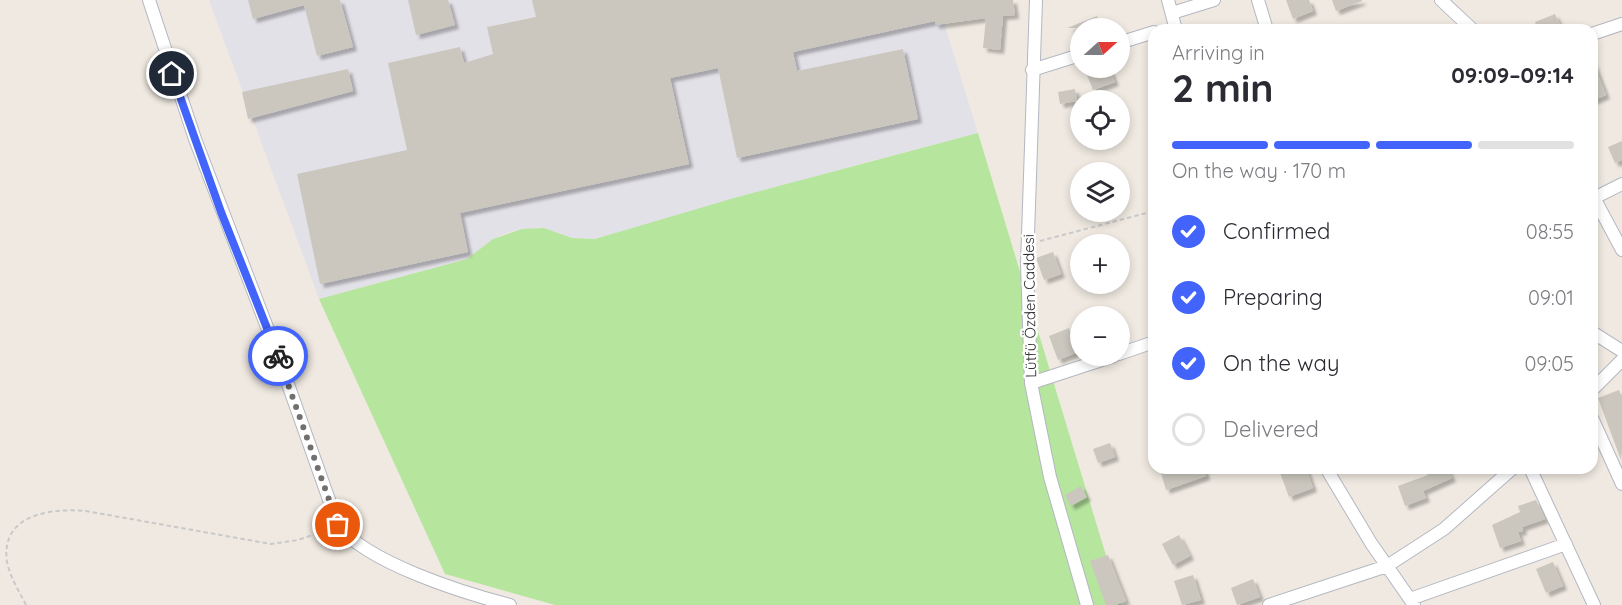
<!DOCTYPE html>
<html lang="en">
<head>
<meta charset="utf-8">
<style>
	body { margin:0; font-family:Quicksand,sans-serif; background:#f2f2f3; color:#2b2b33; height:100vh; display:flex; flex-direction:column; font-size:22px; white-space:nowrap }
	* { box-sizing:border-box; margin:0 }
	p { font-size:20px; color:#7c7c81 }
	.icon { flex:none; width:33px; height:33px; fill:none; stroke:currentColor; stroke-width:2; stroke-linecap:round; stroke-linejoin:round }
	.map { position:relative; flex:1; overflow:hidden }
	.drawer { position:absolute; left:1148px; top:24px; width:450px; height:450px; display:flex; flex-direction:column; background:#fff; border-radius:18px; box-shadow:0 3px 9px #0003 }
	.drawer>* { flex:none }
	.needle { width:39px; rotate:69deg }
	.fabs { position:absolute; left:1070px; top:18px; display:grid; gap:12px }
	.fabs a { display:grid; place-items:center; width:60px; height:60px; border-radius:50%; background:#fff; box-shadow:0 3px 9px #0003; font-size:30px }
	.pin { position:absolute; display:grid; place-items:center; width:51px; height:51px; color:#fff; margin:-26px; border:3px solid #fff; border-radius:50%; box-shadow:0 2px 6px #0007 }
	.courier { position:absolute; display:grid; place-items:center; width:60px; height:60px; margin:-30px; border:4px solid #4264fb; border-radius:50%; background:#fff; color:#222; box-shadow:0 2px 8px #0007 }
	.overview em { font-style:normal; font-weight:800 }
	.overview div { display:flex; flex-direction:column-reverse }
	.overview { display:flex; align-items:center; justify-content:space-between; height:102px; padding:0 24px }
	h1 { font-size:39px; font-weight:800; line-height:45px }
	.bar { display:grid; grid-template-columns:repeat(4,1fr); gap:9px 6px; align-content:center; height:72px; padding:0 24px }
	.bar i { height:8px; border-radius:4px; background:#e1e1e2 }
	.bar .active { background:#4264fb }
	.bar p { grid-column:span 4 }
	ol { padding:0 24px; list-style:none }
	li { display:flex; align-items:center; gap:18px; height:66px }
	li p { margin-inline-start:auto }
	li .icon { padding:6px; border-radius:50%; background:#4264fb; color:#fff; stroke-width:4 }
	li:last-child { color:#7c7c81 }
	li i { width:33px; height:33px; border:3px solid #e1e1e2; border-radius:50% }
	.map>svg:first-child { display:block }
</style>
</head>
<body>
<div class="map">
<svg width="1622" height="605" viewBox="0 0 1622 605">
	<defs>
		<filter id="shadow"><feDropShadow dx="4" dy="4" stdDeviation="1.5" flood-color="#0004"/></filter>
	</defs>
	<rect width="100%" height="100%" fill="#efe9e1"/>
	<path fill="#e3e1e8" d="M209 0H937L978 133 856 165 595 239 572 238 544 228 512 231 493 239 467 259 319 299Z"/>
	<path fill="#b6e59e" d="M978 133 1121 605H555L445 574 319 299 467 259 493 239 522 229 544 228 572 238 595 239 734 198Z"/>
	<path fill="#cbc7bf" filter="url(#shadow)" d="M248 0H340L353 47 317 56 304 5 253 19Z
		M408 0H448L455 25 416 35Z
		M532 0H1013L1015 15 1003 16 1000 50 983 48 986 18 935 25V21L793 52 797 71 903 49 918 119 737 158 718 68 670 78 689 164 460 213 468 252 320 284 297 174 407 150 388 63 460 47 464 63 493 54 487 27 536 17Z
		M1286 0H1309L1313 11 1293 19Z
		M1332 0H1362V1L1336 11Z
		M1555 14 1561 27 1538 30 1535 22Z
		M1097 16 1101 28H1067Z
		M1592 59 1606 95 1592 101Z
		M1092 68H1109L1115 82 1093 90 1085 70Z
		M348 69 353 91 248 119 242 92Z
		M1075 89 1077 101 1060 104 1058 92Z
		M1622 141V160L1615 163 1608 147Z
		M1053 252 1061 274 1044 280 1036 258Z
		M1069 328 1078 352 1058 360 1049 336Z
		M1619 390 1622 398 1621 460 1598 398Z
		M1110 443 1115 457 1098 463 1093 449Z
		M1176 468H1204L1206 476 1166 490 1161 473Z
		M1285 468H1306L1313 488 1289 497 1279 470Z
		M1424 468H1447L1452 478 1423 491 1426 498 1405 506 1398 486 1428 475Z
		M1081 486 1087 497 1071 506 1065 495Z
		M1536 500 1545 519 1522 527 1523 531 1518 532 1521 541 1500 548 1492 525 1520 512 1518 506Z
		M1179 535 1190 556 1173 565 1162 544Z
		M1108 555 1126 601 1116 605H1106L1090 561Z
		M1553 562 1563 586 1546 593 1536 569Z
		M1193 575 1201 600 1182 605 1174 581Z
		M1253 579 1260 597 1237 605 1231 588Z"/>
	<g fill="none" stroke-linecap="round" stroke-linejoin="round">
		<g stroke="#b4b7c1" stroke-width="14">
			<path id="minor" d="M149 0 195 139 278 356 338 525C367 563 464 593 510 605
				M1036 0 1027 264 1031 383 1050 477 1087 605
				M1168 0 1176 30
				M1258 0 1267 30
				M1441 0 1473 30
				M1172 13 1214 0
				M1592 34 1622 24
				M1119 43 1154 32
				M1032 70 1080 55
				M1592 194 1622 250
				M1594 198 1622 184
				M1592 332 1622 351
				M1119 354 1154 342
				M1031 383 1114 356
				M1592 390 1622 360
				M1592 418 1622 484
				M1326 468 1371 543 1414 605
				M1530 468 1594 605
				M1410 599 1566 544
				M1269 605 1387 566 1444 529 1513 468"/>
		</g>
		<path stroke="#c9c9c9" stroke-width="2" stroke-dasharray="4.5 3" stroke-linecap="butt" d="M1040 241 1154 211
			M26 605C19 591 10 577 7 562 0 514 51 508 86 511L271 544 298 540 327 530"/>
		<use href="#minor" stroke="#fff" stroke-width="12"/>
	</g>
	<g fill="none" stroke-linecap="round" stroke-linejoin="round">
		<path stroke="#726f6d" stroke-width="6" stroke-dasharray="0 10.8" d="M278 356 338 525"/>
		<path stroke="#4264fb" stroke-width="8" d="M172 74 221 212 278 356"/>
	</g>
	<g text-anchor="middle" stroke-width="5" stroke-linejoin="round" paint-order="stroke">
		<g font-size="15" fill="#2e2e2e" stroke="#fff">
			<text transform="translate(1030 306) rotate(-91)" y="5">Lütfü Özden Caddesi</text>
		</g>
	</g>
</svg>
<div class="fabs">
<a><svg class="needle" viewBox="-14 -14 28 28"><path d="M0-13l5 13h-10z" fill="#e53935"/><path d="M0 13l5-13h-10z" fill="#7c7c81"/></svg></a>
<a><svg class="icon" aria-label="locate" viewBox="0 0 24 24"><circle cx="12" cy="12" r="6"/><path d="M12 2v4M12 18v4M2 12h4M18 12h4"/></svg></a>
<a><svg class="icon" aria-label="layers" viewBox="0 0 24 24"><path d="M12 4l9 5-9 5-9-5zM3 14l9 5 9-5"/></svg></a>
<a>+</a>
<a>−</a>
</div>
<div class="pin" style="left:338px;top:525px;background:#ea580c"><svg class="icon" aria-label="bag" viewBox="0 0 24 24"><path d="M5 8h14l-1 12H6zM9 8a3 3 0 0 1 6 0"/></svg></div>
<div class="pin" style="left:172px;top:74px;background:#1f2937"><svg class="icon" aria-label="home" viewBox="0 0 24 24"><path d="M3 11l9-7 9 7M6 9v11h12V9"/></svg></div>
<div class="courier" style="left:278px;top:356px"><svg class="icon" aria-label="bike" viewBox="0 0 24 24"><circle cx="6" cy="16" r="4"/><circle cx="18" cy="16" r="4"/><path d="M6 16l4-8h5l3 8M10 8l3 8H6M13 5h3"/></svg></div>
<section class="drawer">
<div class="overview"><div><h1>2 min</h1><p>Arriving in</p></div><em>09:09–09:14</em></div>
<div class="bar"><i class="active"></i><i class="active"></i><i class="active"></i><i></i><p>On the way · 170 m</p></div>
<ol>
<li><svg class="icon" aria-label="check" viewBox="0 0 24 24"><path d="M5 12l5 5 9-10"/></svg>Confirmed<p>08:55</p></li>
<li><svg class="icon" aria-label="check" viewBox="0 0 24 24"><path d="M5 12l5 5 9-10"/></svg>Preparing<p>09:01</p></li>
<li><svg class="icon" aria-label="check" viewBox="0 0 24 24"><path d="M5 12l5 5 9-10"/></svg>On the way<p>09:05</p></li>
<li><i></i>Delivered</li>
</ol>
</section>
</div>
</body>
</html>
